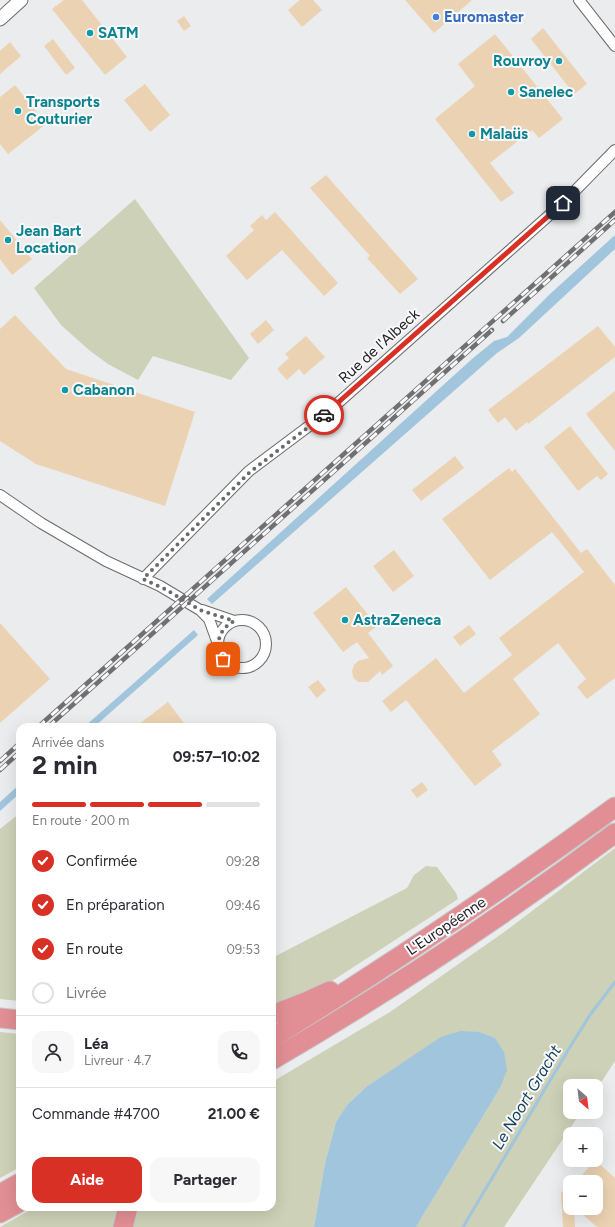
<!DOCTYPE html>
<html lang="fr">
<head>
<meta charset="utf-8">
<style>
	body { margin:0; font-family:Figtree,sans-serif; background:#f7f7f7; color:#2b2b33; height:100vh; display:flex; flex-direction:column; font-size:15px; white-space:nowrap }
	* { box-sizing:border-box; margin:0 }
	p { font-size:13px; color:#7c7c81 }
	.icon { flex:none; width:22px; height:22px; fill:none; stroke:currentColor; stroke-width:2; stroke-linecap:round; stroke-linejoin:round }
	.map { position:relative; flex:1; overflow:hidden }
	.panel { position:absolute; left:16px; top:723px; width:260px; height:488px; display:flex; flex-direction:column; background:#fff; border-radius:12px; box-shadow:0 4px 16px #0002 }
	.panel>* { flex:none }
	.needle { width:26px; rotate:152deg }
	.fabs { position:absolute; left:563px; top:1079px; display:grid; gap:8px }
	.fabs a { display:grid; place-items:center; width:40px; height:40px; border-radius:8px; background:#fff; box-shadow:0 4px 16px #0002; font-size:20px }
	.pin { position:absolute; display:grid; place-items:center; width:34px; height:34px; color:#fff; margin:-17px; border-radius:8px; box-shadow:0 2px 6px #0006 }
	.courier { position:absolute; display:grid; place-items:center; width:40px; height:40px; margin:-20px; border:3px solid #d93025; border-radius:50%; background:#fff; color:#222; box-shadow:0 1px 5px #0007 }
	.headline em { font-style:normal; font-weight:700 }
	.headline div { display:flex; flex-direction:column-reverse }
	.headline { display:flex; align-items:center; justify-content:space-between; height:68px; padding:0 16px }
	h1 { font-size:26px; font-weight:700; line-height:30px }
	.bar { display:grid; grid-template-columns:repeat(4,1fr); gap:6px 4px; align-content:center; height:48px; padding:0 16px }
	.bar i { height:5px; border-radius:3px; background:#e1e1e2 }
	.bar .active { background:#d93025 }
	.bar p { grid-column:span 4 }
	.line { display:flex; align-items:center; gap:10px; padding:0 16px; border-top:1px solid #e1e1e2 }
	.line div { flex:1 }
	.round { display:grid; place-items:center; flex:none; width:42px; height:42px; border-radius:12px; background:#f7f7f7 }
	ol { padding:0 16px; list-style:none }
	li { display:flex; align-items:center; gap:12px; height:44px }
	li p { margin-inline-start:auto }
	li .icon { padding:4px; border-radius:50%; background:#d93025; color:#fff; stroke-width:4 }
	li:last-child { color:#7c7c81 }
	li i { width:22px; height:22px; border:2px solid #e1e1e2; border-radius:50% }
	.primary-button { display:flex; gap:8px; margin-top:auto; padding:8px 16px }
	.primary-button a { flex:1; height:46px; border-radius:12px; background:#d93025; color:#fff; font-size:16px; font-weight:700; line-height:46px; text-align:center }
	.primary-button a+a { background:#f7f7f7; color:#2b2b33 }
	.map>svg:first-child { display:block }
</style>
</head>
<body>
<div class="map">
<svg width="615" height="1227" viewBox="0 0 615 1227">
	<rect width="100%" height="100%" fill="#ebecee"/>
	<path fill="#ccd1b7" d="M135 199 249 358 231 380 153 356 138 380 108 364 89 350 61 325 34 288Z
		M20 813V1001L0 999V829Z
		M615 848V1061L596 1090V1086H570V1112H581L504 1227H416L500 1088 460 1031 441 1038 366 1087 347 1105 336 1122 325 1163 314 1227H133L139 1207H272V1082L390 1012 507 930Z
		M426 866 437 867 456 893 458 899 332 981 297 997 272 1006V958L407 888 414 875Z
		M0 1032 20 1034V1167L0 1178Z
		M35 1207H122L117 1227H0Z"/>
	<path fill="#a1c5dd" d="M615 235V249L519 338 497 353 212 604 207 599 472 359 494 341 507 337 550 294Z
		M194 630 198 635 94 727H84Z
		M20 784V793L0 811V802Z
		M460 1031 479 1032 495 1038 504 1052 507 1070 500 1088 416 1227H314L325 1163 336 1122 347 1105 366 1087 441 1037Z"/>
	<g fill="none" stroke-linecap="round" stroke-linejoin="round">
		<path stroke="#a1c5dd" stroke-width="3" d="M463 1227 570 1047 590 1015 615 982"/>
	</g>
	<path fill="#ebd2b2" d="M64 0H82L127 57 105 75 52 9Z
		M300 0H313L322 10 302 27 288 10Z
		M405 0H472L434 33Z
		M184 16 191 26 184 31 177 21Z
		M543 28 587 84 574 94 531 39Z
		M495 34 563 119 539 138 532 130 490 163 514 193 501 202 435 119 475 86 458 64Z
		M53 39 75 68 66 75 44 46Z
		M10 42 21 56 0 74V51Z
		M145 84 170 115 150 132 124 100Z
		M15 85 46 124 8 154 0 144V97Z
		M326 175 418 279 400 294 367 258 370 256 310 188Z
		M275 212 338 283 324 296 282 250 247 280 226 256 254 230 250 226 262 215 266 220Z
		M0 220 32 259 12 275 0 259Z
		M15 315 66 369 195 412 165 506 36 464 0 441V329Z
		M266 320 274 330 258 344 250 334Z
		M598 326 615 347V357L528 424 527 422 516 431 505 417 498 423 488 410Z
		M306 336 325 357 304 375 299 369 287 380 277 369 289 358 285 354Z
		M615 391V451L586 414Z
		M570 426 608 474 601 480 597 476 578 491 544 447Z
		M455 456 464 468 421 501 412 490Z
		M509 468 512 472 515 469 581 553 587 549 615 585V678L587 699 577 687 586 679 558 643 513 679 540 714 492 751 502 765 475 786 406 700 391 712 382 701 436 658 464 693 512 655 499 638 584 572 552 532 490 580 442 519Z
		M394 550 414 576 393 592 373 566Z
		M346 587 377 626 368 633 393 666 382 675 380 671 368 682H358L353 677 352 671 354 665 358 661 369 658 357 642 343 652 313 613Z
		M0 623 50 679 0 723Z
		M469 625 476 634 460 646 453 637Z
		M318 680 326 690 317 698 308 687Z
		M168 702 187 727H135Z
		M422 782 428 790 417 798 411 790Z
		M595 1160 615 1178V1227H597L575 1208H596V1182H576Z
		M570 1191V1208H574L575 1227H563L561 1192Z"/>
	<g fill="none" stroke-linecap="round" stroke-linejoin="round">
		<g stroke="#6b6b6d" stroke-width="12">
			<path id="minor" d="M579 0 615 46
				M0 495 41 523 106 561 160 586 200 610 209 619 218 644
				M143 579 249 471 329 411 563 203 615 150
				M202 610 234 621
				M218 644a24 24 0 1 1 48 0a24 24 0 1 1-48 0Z"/>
		</g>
		<g stroke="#6b6b6d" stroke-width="15">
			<path id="tertiary" d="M0 19 21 0"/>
		</g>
		<g stroke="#c6c6c7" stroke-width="21">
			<path id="motorway" d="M272 1015 308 1001 330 991
				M0 1018 20 1020
				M272 1038C390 965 503 889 615 807
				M272 1060C390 991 505 915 615 833
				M0 1194 20 1183
				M0 1213 20 1202
				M123 1227 128 1207"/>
		</g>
		<use href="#minor" stroke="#fff" stroke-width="10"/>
		<use href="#tertiary" stroke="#fff" stroke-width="13"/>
		<use href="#motorway" stroke="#e18f94" stroke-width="19"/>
		<g stroke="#707072" stroke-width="4.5">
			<path id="rail" d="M503 321 615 220
				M38 727 615 212
				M48 727 492 330
				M0 761 20 743
				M0 770 20 752"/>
		</g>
		<use href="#rail" stroke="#f9f9fc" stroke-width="3" stroke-dasharray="9" stroke-linecap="butt"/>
	</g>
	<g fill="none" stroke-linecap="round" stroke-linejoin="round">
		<path stroke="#6a6b6c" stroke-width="4" stroke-dasharray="0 7.2" d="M223 659C214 644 219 629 234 621L200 610 165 589 143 579 250 472 324 415"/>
		<path stroke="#d93025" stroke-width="5" d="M324 415 563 203"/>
	</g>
	<circle fill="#3f7fe0" stroke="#f9f9fc" stroke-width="1.5" cx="436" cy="17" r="4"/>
	<g fill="#0f9aa8" stroke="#f9f9fc" stroke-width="1.5">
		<circle cx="90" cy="33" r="4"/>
		<circle cx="559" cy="61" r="4"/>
		<circle cx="511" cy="92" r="4"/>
		<circle cx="18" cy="111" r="4"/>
		<circle cx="472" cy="134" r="4"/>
		<circle cx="8" cy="240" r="4"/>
		<circle cx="65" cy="390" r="4"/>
		<circle cx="345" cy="620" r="4"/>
	</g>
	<g text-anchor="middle" stroke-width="4" stroke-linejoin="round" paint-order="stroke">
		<g font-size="15" font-weight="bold" fill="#366cbe" stroke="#f9f9fc" text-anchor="start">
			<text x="444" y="22">Euromaster</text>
		</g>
		<g font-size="15" font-weight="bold" fill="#0d838f" stroke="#f9f9fc" text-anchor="start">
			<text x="98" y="38">SATM</text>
			<text x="551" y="66" text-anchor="end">Rouvroy</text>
			<text x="519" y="97">Sanelec</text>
			<text x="26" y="107">Transports<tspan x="26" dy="17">Couturier</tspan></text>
			<text x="480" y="139">Malaüs</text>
			<text x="16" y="236">Jean Bart<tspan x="16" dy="17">Location</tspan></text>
			<text x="73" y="395">Cabanon</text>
			<text x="353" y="625">AstraZeneca</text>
		</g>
		<g font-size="15" fill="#252526" stroke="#f9f9fc">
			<text transform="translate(379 346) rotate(-42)" y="5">Rue de l'Albeck</text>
			<text transform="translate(446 926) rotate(-34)" y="5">L'Européenne</text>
		</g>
		<g font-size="16" font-style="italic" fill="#15425b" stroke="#f9f9fc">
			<text transform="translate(526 1097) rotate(-59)" y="6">Le Noort Gracht</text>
		</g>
	</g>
</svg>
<div class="fabs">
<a><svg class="needle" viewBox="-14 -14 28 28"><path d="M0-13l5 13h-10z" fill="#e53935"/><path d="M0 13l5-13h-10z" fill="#7c7c81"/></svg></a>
<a>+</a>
<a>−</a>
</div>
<div class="pin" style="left:223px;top:659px;background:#ea580c"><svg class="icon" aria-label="bag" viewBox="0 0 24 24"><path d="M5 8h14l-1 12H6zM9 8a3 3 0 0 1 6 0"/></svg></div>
<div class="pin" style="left:563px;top:203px;background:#1f2937"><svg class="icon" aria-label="home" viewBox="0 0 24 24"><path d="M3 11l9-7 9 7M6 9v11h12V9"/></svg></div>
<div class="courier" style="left:324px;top:415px"><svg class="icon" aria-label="car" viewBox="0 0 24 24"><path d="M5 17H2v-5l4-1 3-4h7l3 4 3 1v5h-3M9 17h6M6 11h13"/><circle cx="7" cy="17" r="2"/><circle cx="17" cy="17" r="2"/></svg></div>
<section class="panel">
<div class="headline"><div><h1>2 min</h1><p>Arrivée dans</p></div><em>09:57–10:02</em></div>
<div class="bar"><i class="active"></i><i class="active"></i><i class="active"></i><i></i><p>En route · 200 m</p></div>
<ol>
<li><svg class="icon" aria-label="check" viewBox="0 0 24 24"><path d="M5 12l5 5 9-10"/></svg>Confirmée<p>09:28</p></li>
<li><svg class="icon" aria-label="check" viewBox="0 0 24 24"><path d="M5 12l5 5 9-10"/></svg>En préparation<p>09:46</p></li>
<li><svg class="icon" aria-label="check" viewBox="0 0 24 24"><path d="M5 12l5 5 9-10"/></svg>En route<p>09:53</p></li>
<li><i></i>Livrée</li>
</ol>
<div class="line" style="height:72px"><a class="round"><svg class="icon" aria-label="person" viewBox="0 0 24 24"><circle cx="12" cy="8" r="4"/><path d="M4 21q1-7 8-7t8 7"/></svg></a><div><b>Léa</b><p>Livreur · 4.7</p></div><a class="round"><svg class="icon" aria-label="phone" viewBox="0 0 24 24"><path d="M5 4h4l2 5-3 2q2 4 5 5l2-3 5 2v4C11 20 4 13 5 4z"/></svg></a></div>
<div class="line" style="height:52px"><div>Commande #4700</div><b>21.00 €</b></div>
<div class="primary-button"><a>Aide</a><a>Partager</a></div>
</section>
</div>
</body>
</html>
